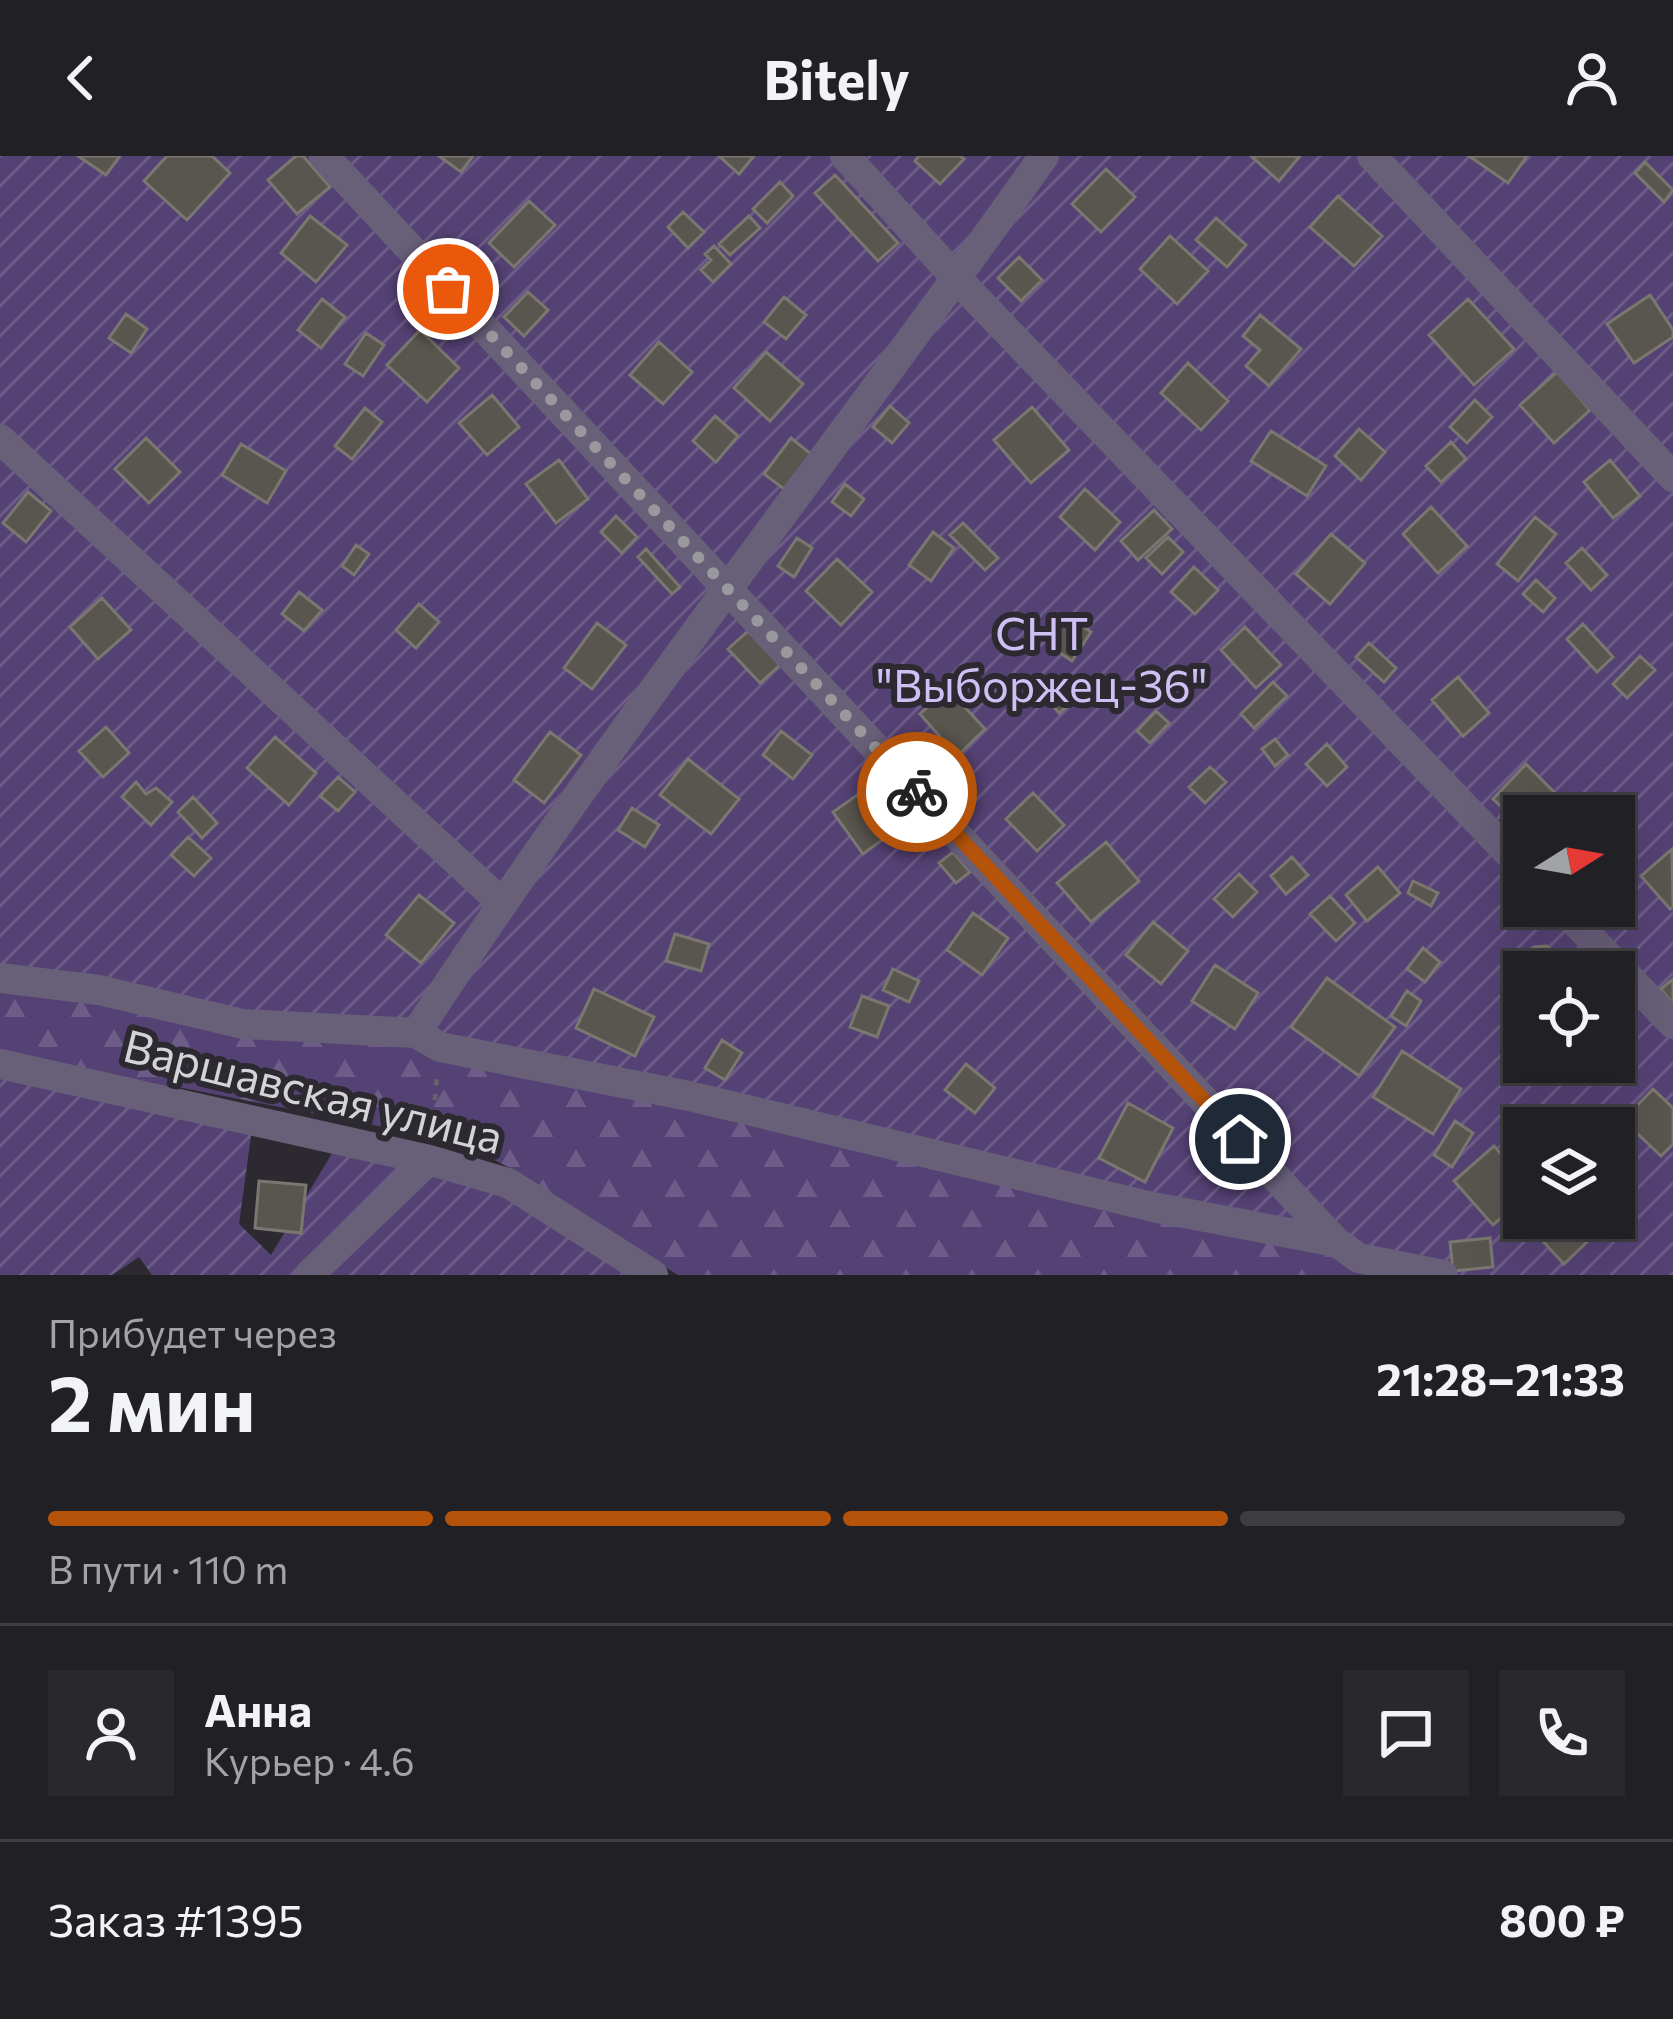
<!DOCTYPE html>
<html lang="ru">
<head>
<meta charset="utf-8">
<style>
	body { margin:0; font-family:Commissioner,sans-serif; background:#29282c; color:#f1f3f6; height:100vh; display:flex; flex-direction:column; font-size:45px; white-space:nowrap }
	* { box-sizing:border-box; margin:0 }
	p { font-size:39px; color:#a2a3a6 }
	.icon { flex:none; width:66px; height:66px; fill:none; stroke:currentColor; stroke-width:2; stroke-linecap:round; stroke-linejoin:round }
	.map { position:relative; height:1119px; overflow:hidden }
	.panel { display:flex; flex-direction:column; background:#212024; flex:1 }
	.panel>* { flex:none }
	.needle { width:78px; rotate:79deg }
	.controls { position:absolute; left:1503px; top:639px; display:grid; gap:24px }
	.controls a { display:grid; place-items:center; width:132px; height:132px; border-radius:0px; background:#212024; box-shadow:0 12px 48px #0002,0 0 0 3px #3e3e41; font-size:60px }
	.pin { position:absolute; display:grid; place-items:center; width:102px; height:102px; color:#fff; margin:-51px; border:6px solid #fff; border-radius:50%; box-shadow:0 3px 12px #0007 }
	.courier { position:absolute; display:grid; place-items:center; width:120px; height:120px; margin:-60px; border:9px solid #b45309; border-radius:50%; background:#fff; color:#222; box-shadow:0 3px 15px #0007 }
	.headline em { font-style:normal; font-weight:700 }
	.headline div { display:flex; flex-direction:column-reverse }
	.headline { display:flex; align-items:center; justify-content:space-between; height:204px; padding:0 48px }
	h1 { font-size:78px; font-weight:700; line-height:90px }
	.bar { display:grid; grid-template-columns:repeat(4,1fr); gap:18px 12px; align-content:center; height:144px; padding:0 48px }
	.bar i { height:15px; border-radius:9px; background:#3e3e41 }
	.bar .on { background:#b45309 }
	.bar p { grid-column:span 4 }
	.line { display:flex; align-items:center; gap:30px; padding:0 48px; border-top:3px solid #3e3e41 }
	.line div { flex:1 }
	.round { display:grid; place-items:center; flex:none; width:126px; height:126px; border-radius:0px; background:#29282c }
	header { display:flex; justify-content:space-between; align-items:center; height:156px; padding:0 48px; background:#212024; font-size:54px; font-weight:700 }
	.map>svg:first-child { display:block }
</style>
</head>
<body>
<header><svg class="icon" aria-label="back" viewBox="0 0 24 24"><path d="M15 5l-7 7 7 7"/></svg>Bitely<svg class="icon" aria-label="person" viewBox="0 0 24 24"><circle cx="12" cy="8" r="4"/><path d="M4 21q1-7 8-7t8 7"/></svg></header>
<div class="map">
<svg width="1673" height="1119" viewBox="0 0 1673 1119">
	<defs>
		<pattern id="forest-firs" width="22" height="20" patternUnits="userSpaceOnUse" patternTransform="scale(3)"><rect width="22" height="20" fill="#554275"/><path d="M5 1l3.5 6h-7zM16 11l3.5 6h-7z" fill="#6d5c88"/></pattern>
		<pattern id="garden-furrows" width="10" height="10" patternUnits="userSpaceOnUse" patternTransform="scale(3)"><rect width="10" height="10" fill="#554275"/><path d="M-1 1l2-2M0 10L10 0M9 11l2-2" fill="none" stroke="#6d5c88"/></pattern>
	</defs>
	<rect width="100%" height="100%" fill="#2c2a30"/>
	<path fill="url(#forest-firs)" d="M0 822 348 874 1439 1119H678L510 1012 456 984 441 981 437 965 422 961 409 976 167 929 143 981 0 901Z"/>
	<path fill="url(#garden-furrows)" fill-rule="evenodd" d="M0 0H1673V1119H1439L430 885 0 822ZM1524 660H1614V750H1524ZM1524 816H1614V906H1524ZM1524 972H1614V1062H1524Z
		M0 908 253 965 239 1068 271 1099 340 984 450 1010 657 1119H152L139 1101 112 1119H0Z"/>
	<path fill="#59564f" stroke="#7a7770" stroke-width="3" d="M78 0H120L106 19Z
		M167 0H212L230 17 187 64 144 25Z
		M296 0H303L330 31 297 58 268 24Z
		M439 0H473L461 16Z
		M719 0H754L739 18Z
		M919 0H960L964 3 940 28 915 5Z
		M1251 0H1300L1279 25Z
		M1469 0H1527L1508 27Z
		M1645 6 1673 34 1664 46 1635 17Z
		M1106 13 1135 41 1101 76 1072 48Z
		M835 19 898 87 878 105 815 37Z
		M780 26 793 40 767 67 753 53Z
		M1338 40 1382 80 1354 110 1310 71Z
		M529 45 555 69 514 111 489 87Z
		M683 56 704 76 688 92 668 71Z
		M310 60 347 89 316 126 281 97Z
		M749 60 760 72 730 99 719 88Z
		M1216 62 1246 89 1227 111 1196 84Z
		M1170 80 1208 115 1177 148 1140 113Z
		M714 90 731 108 713 126 701 114 711 104 705 98Z
		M1019 101 1042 124 1021 145 998 122Z
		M528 136 548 154 524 180 504 161Z
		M1650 139 1673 174V181L1634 207 1607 168Z
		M784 141 806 159 786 183 764 166Z
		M322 143 345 161 321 192 298 174Z
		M1468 143 1514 193 1474 229 1429 179Z
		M126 158 147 173 131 197 109 182Z
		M1260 159 1301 193 1269 230 1246 210 1260 194 1243 180Z
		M420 174 459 212 427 246 387 209Z
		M366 177 384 189 363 220 345 208Z
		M659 186 692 216 663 248 630 219Z
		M766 196 803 228 770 265 734 232Z
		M1188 207 1228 245 1201 274 1161 237Z
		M1557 216 1590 254 1554 287 1520 249Z
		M492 239 519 271 487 299 459 267Z
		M1475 244 1492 261 1467 287 1450 271Z
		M890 250 909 267 892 287 873 271Z
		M1032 251 1069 294 1031 327 994 284Z
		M365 252 382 266 352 303 335 290Z
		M715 260 738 280 716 306 693 285Z
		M1359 273 1385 296 1361 324 1335 300Z
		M1271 275 1326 310 1307 340 1251 305Z
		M146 282 180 316 149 347 115 313Z
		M791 282 811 298 784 333 764 318Z
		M1451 286 1466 303 1441 326 1426 310Z
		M241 288 286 315 267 347 222 319Z
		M559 304 588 343 556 367 526 328Z
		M1610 304 1640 340 1613 362 1584 326Z
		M845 328 864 343 851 360 832 346Z
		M1085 333 1120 366 1095 394 1060 361Z
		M28 336 51 355 26 386 3 367Z
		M1431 351 1467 390 1438 417 1403 378Z
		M1154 354 1172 373 1138 404 1121 385Z
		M616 360 637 381 622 397 601 376Z
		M1535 361 1556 378 1518 425 1497 408Z
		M963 367 998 402 985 414 950 379Z
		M933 376 954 392 931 425 909 409Z
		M1331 378 1365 407 1330 448 1296 418Z
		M1168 381 1183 396 1162 418 1146 402Z
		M797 382 812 392 794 421 778 410Z
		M356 389 369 398 354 419 342 410Z
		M1582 392 1607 419 1591 434 1566 407Z
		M646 393 680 431 672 438 638 401Z
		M837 403 872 436 841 469 806 435Z
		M1194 411 1218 434 1195 458 1171 436Z
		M1536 424 1555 442 1543 456 1523 438Z
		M299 436 322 454 304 475 282 458Z
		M102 442 131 474 98 503 70 471Z
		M419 448 439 466 416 492 396 474Z
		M1066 459 1091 476 1072 505 1047 488Z
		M597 467 626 489 592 533 564 512Z
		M1583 468 1613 501 1597 516 1567 483Z
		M1245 471 1281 509 1256 532 1221 494Z
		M748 475 780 509 760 527 728 493Z
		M1369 487 1396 512 1384 526 1356 501Z
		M1640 500 1655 514 1627 542 1613 528Z
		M1068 520 1082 537 1059 557 1045 540Z
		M1458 521 1489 557 1463 580 1432 544Z
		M1273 526 1287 540 1254 572 1241 558Z
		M948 533 985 573 957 600 920 558Z
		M1156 555 1169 567 1150 587 1137 575Z
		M106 571 129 597 103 621 79 595Z
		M781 575 812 599 793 623 763 599Z
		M550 576 581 599 544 647 514 624Z
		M275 581 316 617 289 649 247 612Z
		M1275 583 1288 599 1275 610 1262 593Z
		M1327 588 1347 611 1327 630 1306 608Z
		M688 603 739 643 711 678 660 639Z
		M1526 608 1555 637 1533 660H1524L1523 671 1493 643Z
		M1210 611 1226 626 1205 647 1189 631Z
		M338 621 355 636 338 655 320 640Z
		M136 626 146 638 156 632 172 646 151 669 122 641Z
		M860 637 889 679 863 698 833 656Z
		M1033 637 1064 669 1037 695 1006 663Z
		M193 641 217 667 202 682 178 656Z
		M632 652 659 669 645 691 618 674Z
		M188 681 211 702 194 720 171 699Z
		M1106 686 1139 725 1091 766 1057 727Z
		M1672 693 1673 751 1670 753 1641 720Z
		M953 696 970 716 956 727 939 707Z
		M1292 701 1308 719 1286 738 1271 720Z
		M1378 711 1400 737 1367 765 1346 739Z
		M1239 718 1257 736 1233 761 1214 743Z
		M1413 725 1438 737 1431 750 1408 737Z
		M419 739 454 767 421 807 386 779Z
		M1330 740 1355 767 1336 785 1310 758Z
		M973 757 1008 782 982 819 947 794Z
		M1153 766 1188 795 1161 828 1126 799Z
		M675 778 709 788 701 815 666 805Z
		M1547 790 1561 803 1560 816H1524L1523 807 1528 795 1534 791Z
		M1423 792 1440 806 1425 826 1407 813Z
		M1215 809 1258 837 1235 873 1192 845Z
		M893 813 919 825 909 846 883 834Z
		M1327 822 1395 871 1359 920 1291 871Z
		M1673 823V846L1672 847 1661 833Z
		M594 833 654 861 635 900 576 872Z
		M1407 835 1421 845 1406 870 1391 860Z
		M862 840 889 850 877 881 850 871Z
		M1614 861 1628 875 1614 889Z
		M722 884 742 897 725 924 705 912Z
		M1402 895 1461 933 1433 978 1373 941Z
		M1564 906H1596L1579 922Z
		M966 908 995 932 975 957 945 934Z
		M1653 933 1673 952V988L1661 1000 1623 964Z
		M1128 947 1173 972 1145 1026 1099 1002Z
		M1455 965 1473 977 1452 1011 1434 999Z
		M1494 990 1524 1025V1042L1493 1069 1454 1025Z
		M259 1025 306 1029 301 1077 255 1072Z
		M1558 1062H1566L1588 1085 1564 1108 1538 1080Z
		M1490 1082 1493 1111 1453 1115 1450 1086Z"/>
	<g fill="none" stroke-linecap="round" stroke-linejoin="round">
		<path stroke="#66646a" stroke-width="4.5" stroke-dasharray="6 9" stroke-linecap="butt" d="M432 974 437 920"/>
		<path stroke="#685f79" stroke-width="30" d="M324 0 1336 1086
			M845 0 957 123 1524 713
			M1372 0 1673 321
			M0 283 501 746
			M1560 750 1673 868
			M0 822 99 834 243 868 416 877 440 891 689 940 1153 1051 1336 1086 1359 1102 1443 1119
			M416 877C613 575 836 293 1044 0
			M0 908 429 1004 508 1027 653 1119
			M309 1119 429 1004"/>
	</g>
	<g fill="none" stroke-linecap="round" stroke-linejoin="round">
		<path stroke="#99989d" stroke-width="12" stroke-dasharray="0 21.6" d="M448 133 917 636"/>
		<path stroke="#b45309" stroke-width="15" d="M917 636 1240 983"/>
	</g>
	<g text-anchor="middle" stroke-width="12" stroke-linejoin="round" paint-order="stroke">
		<g font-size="45" fill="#d0bff4" stroke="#2c2a30">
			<text x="1042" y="494">СНТ<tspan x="1042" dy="52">"Выборжец-36"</tspan></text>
		</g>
		<g font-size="45" fill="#d4d3d7" stroke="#2c2a30">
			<text transform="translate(313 936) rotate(14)" y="16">Варшавская улица</text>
		</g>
	</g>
</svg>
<div class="controls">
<a><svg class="needle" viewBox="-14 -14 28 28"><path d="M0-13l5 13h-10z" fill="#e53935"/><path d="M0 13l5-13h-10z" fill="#a2a3a6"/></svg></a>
<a><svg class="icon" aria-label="locate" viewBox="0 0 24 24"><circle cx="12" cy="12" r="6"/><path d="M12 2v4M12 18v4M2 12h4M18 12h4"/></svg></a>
<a><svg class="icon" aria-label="layers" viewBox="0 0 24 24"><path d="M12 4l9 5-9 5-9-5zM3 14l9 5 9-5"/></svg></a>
</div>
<div class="pin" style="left:448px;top:133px;background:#ea580c"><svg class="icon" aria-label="bag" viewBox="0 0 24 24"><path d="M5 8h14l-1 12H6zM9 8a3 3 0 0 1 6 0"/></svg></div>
<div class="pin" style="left:1240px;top:983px;background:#1f2937"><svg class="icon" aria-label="home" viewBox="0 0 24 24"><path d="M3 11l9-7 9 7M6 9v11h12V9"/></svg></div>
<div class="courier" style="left:917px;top:636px"><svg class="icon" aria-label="bike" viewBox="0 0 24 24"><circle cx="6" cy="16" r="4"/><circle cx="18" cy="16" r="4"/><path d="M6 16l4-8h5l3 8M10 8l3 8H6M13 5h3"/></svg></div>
</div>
<section class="panel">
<div class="headline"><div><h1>2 мин</h1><p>Прибудет через</p></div><em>21:28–21:33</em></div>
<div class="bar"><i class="on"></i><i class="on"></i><i class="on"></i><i></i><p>В пути · 110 m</p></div>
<div class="line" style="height:216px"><a class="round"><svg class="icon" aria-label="person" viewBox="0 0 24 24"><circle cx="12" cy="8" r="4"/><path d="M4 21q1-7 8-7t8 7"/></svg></a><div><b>Анна</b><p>Курьер · 4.6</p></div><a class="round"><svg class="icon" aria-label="chat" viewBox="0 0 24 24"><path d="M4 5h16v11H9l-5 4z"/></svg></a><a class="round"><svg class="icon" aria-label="phone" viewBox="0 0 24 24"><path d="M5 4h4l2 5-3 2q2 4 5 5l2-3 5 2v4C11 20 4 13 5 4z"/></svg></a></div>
<div class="line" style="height:156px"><div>Заказ #1395</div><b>800 ₽</b></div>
</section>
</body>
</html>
